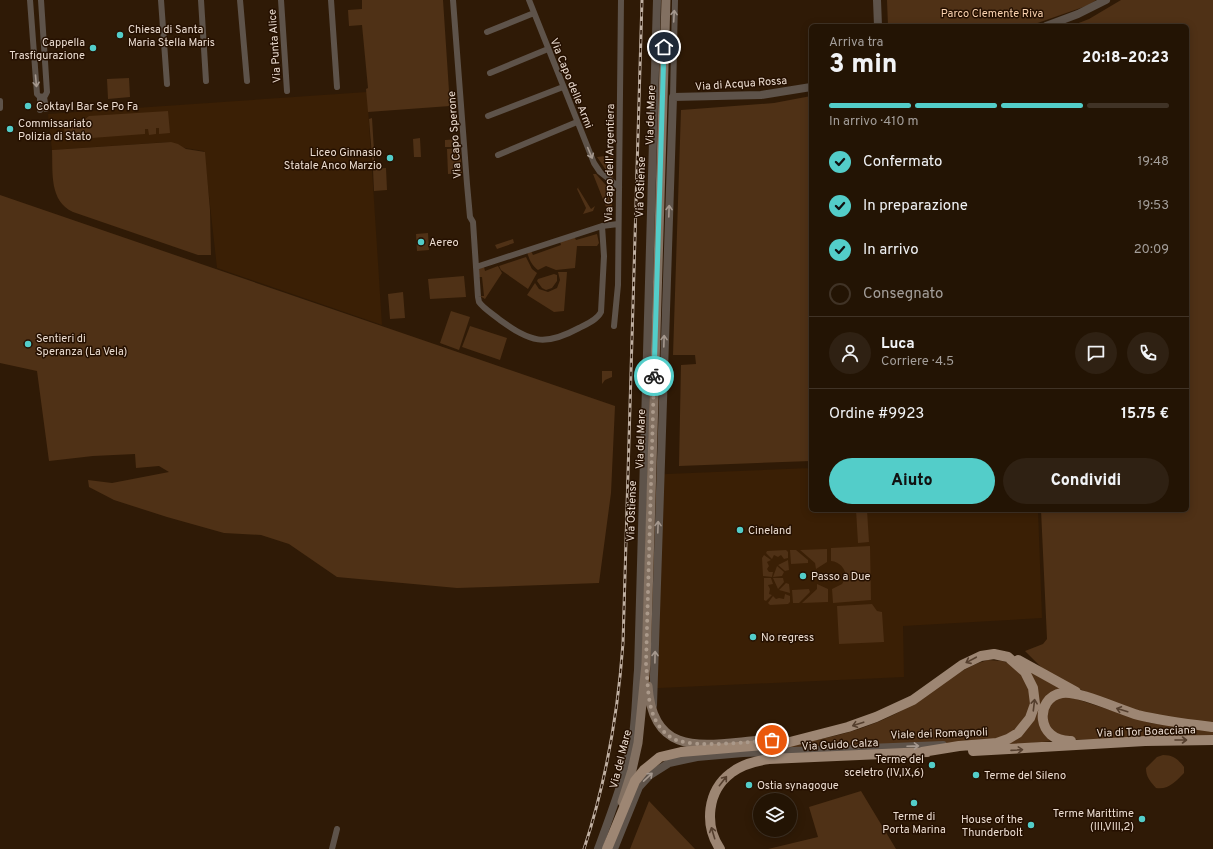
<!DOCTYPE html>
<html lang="it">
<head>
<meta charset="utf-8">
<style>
	body { margin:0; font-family:Overpass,sans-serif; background:#2f2113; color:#f1f3f6; height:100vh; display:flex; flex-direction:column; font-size:15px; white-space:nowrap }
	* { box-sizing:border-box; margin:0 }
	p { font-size:13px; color:#a39e9a }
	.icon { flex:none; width:22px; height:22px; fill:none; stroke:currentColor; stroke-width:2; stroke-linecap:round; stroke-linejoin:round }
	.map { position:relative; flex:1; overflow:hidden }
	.panel { position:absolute; left:809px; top:24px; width:380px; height:488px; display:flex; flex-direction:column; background:#231404; border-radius:6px; box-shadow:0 2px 10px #0003,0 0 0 1px #403326 }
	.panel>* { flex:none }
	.tools { position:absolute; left:753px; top:793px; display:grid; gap:8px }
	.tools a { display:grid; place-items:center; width:44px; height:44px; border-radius:50%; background:#231404; box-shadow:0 2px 10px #0003,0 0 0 1px #403326; font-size:20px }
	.pin { position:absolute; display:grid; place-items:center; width:34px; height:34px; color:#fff; margin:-17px; border:2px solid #fff; border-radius:50%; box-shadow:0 1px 4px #0007 }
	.courier { position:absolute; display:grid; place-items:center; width:40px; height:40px; margin:-20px; border:3px solid #53cdc9; border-radius:50%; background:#fff; color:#222; box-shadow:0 1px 5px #0007 }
	.head em { font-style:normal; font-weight:800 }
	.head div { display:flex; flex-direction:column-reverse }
	.head { display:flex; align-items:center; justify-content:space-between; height:68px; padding:0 20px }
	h1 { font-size:26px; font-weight:800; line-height:30px }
	.bar { display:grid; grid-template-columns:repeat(4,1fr); gap:6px 4px; align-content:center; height:48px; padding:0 20px }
	.bar i { height:5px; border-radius:3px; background:#403326 }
	.bar .active { background:#53cdc9 }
	.bar p { grid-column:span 4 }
	.line { display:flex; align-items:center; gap:10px; padding:0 20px; border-top:1px solid #403326 }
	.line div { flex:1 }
	.round { display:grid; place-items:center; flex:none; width:42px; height:42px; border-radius:21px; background:#2f2113 }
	ol { padding:0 20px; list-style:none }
	li { display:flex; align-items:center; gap:12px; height:44px }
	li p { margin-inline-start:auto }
	li .icon { padding:4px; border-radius:50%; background:#53cdc9; color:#111; stroke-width:4 }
	li:last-child { color:#a39e9a }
	li i { width:22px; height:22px; border:2px solid #403326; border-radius:50% }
	.cta { display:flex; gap:8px; margin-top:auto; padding:8px 20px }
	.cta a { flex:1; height:46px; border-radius:24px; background:#53cdc9; color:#111; font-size:16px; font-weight:800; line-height:46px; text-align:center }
	.cta a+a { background:#2f2113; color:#f1f3f6 }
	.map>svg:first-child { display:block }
</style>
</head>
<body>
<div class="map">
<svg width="1213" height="849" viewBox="0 0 1213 849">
	<rect width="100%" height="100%" fill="#2f1a06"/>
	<path fill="#3a1f05" d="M367 92 382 325 217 268 204 151 185 148 169 142 52 150 48 114Z
		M811 468V510H1038L1042 618 903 626 904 677 637 689 643 475Z"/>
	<path fill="#4f3116" d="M362 0H443L450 106 368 112 366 89 368 88 362 25 349 26 348 10 362 9Z
		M887 0H1096L1089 5 1029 26H888Z
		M1121 0H1213V724L1153 715 1127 709 1065 683 1048 674 1025 651 1043 644 1047 639 1041 510H1187V26H1071L1089 19Z
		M129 78 130 97 108 99 107 79Z
		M811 96V461L679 466 681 365 696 364 695 355H673L681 110 774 103Z
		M168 111 170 133 159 134V128H156V134L149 135 148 129H145V134L65 140 64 124 80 123 89 116Z
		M372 118 375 168H373L369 119Z
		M420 138 421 157H414L413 139Z
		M459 139V147H445V140Z
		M171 142 178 144 186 149 205 152 210 210 211 255H198L73 212C49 201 53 172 52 150Z
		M460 148 462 173 448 174 447 149Z
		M614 155 613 178 610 176 597 157Z
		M386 168 387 190 374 191 373 169Z
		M593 174H596L612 192V216L610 217Z
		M580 185 578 188 591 209 595 206 593 211 583 214 586 208 577 189Z
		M0 195 615 406 611 493 599 583 457 588 337 577 289 544 261 535 224 533 167 517 114 500 89 487 88 480 112 483 169 472 159 466 136 468 135 454 93 456 49 461 37 371 0 363Z
		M428 233 429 250 417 251 416 234Z
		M597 234 599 243 597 246H577L575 268 556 270 546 266 538 270C532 266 529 259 527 252L531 251 533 255 561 245 560 241 574 236 576 240Z
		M513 239 514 243 497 249 495 245Z
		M526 257 532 269 537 273 528 289 501 270 499 266Z
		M498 266 502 273 485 299 480 296H484L482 277H478L479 268 484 267 485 271Z
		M558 272H567L564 311 554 312 527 295 535 283 539 289 548 292 557 288 560 280Z
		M554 274 557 275V281L552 288 546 290 542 288 537 281 538 279Z
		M464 276 466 297 430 299 428 279Z
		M403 292 405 318 390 319 388 294Z
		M451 311 470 317 459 350 440 343Z
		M470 326 507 338 500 360 462 347Z
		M602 371H612V377L605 380 602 384Z
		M856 510H867L869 542 858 543Z
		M870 546 871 600 833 603 832 589 842 584 846 577C845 568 840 562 831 561V548Z
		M827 549V562L816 569 815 563 800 550Z
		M786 550 788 552V558L784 559 781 555 778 557 774 555 772 559 766 553 767 551Z
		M790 550H796L808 560V563L791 564Z
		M764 555 771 560 767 562 769 566 767 569 769 572H773L772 577 763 576 762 558Z
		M788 560 789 570 785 571 778 565Z
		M777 566 784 572 782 576 773 577Z
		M764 578H771L773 584 768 585 770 589 769 594 772 595 766 601 764 600Z
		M773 578H783L784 582 778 589Z
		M786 583 789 584 790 593 779 590Z
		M817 584 828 589V602L802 603 817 589Z
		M809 589 810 592 799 603H793L792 590Z
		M785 594 790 596V602L788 604 770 605 768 603 773 596 776 599 779 598 784 599Z
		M872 604 877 611 882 612 884 642 839 644 837 606Z
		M988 660 1002 661 1011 664 1027 681 1032 705 1020 729 994 741 733 752C791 745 850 739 903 710 931 695 957 668 988 660Z
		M1023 668 1065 691 1044 704 1053 741 1000 746 1035 713Z
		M1059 697H1070L1150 723 1213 730V737L1063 740 1052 735C1043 714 1040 713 1059 697Z
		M1163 755C1173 755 1178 759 1184 767V773C1176 781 1169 790 1156 788 1150 781 1146 777 1146 768L1157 757Z
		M861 791 896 849H768L818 837 809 807Z
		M649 801 695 849H630Z"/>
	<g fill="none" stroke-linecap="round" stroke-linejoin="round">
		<path stroke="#5e534a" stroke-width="6" d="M30 0 37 94 40 97 45 96 47 92 41 0
			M161 0 167 84
			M201 0 206 81
			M240 0 247 81
			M281 0 287 91
			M331 0 337 87
			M453 0 467 184 470 217 473 222 478 297 479 302C484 309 493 314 500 320 531 342 544 347 579 328 587 324 597 320 601 312L604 256 602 226 476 267
			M529 0 594 163 600 172 619 187
			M487 32 534 13
			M490 73 548 49
			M40 97V110
			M44 97 46 109
			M673 97 675 0
			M0 101V108
			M488 116 563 87
			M498 155 577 122
			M602 226 618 224
			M614 326 618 285 621 0
			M332 849 337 829"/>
		<path stroke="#5e534a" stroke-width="8" d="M877 0 878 26
			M1046 26 1078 14 1106 0
			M653 705 673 97 761 95 811 87
			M598 849C612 811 626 774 633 735 636 714 636 692 638 670L657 0
			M614 849 639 787 650 775 669 763 697 757 743 753 943 745"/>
		<path stroke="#827061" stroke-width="9" d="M648 686C653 760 707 744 762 740
			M622 802 632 770 638 743 646 664 666 0"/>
		<path stroke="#9d8673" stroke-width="10" d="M1018 660 1076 692
			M1071 741C1036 742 1034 698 1062 693 1078 690 1120 710 1138 715 1162 721 1188 724 1213 727
			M973 751 1145 741 1213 740
			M607 849 635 781 644 770 660 757 681 752 786 743 848 727 876 717 913 700 962 665 981 656 994 654 1008 657 1025 672 1033 688 1035 704 1030 718 1018 733 1008 739 997 743 959 746 922 752
			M720 849C704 825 707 791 731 773 742 764 755 761 769 759L927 752"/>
		<g stroke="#c0b0a2" stroke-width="3">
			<path id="rail" d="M584 849C606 782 618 713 623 643L642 0"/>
		</g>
		<use href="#rail" stroke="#251000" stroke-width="1.5" stroke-dasharray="4.5" stroke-linecap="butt"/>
	</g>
	<defs><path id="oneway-shaft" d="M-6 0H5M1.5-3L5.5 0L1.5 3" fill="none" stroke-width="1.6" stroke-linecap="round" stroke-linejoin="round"/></defs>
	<g stroke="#a5988e">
		<use href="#oneway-shaft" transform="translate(674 16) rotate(-87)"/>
		<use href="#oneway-shaft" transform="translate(36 81) rotate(85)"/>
		<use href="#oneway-shaft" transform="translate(590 153) rotate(67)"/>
		<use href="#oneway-shaft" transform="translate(669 211) rotate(-88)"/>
		<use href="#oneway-shaft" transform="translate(664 341) rotate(-88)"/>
		<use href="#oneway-shaft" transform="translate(658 527) rotate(-88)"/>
		<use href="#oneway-shaft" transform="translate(655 657) rotate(-89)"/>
		<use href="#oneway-shaft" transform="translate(913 746) rotate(-2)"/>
		<use href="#oneway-shaft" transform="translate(648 777) rotate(-43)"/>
	</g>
	<g stroke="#553f2e">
		<use href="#oneway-shaft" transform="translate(971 660) rotate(152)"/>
		<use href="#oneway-shaft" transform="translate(1034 705) rotate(-83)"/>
		<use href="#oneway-shaft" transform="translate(1122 710) rotate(-163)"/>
		<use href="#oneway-shaft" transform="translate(858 724) rotate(162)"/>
		<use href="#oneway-shaft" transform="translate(1181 740)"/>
		<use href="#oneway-shaft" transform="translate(1017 750) rotate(-4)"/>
		<use href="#oneway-shaft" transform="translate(723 781) rotate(-52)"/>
		<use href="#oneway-shaft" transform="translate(713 833) rotate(-107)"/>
	</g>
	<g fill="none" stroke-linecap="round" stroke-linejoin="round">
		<path stroke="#aa998a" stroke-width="4" stroke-dasharray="0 7.2" d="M654 376 646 664C648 682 647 702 655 719 659 728 667 736 676 740 698 748 748 742 772 740"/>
		<path stroke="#53cdc9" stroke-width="5" d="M654 376 664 47"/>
	</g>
	<g fill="#53cdc9" stroke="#251000" stroke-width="1.5">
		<circle cx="120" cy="35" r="4"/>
		<circle cx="93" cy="48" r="4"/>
		<circle cx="28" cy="106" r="4"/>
		<circle cx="10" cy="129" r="4"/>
		<circle cx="390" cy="158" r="4"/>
		<circle cx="421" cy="242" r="4"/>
		<circle cx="28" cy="344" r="4"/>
		<circle cx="740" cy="530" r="4"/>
		<circle cx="803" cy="576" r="4"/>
		<circle cx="753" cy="637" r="4"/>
		<circle cx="932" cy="765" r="4"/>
		<circle cx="976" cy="775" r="4"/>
		<circle cx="749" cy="785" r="4"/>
		<circle cx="914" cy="803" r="4"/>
		<circle cx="1142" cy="819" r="4"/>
		<circle cx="1031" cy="825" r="4"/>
	</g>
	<g text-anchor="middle" stroke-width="3" stroke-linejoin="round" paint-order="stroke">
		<g font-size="11" fill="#fad2af" stroke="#251000">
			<text x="992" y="17">Parco Clemente Riva</text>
		</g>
		<g font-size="11" fill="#ecddd1" stroke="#251000" text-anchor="start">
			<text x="128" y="33">Chiesa di Santa<tspan x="128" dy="13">Maria Stella Maris</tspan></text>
			<text x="85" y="46" text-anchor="end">Cappella<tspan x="85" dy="13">Trasfigurazione</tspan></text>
			<text x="36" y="110">Coktayl Bar Se Po Fa</text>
			<text x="18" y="127">Commissariato<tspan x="18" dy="13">Polizia di Stato</tspan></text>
			<text x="382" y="156" text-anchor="end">Liceo Ginnasio<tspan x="382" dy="13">Statale Anco Marzio</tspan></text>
			<text x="429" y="246">Aereo</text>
			<text x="36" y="342">Sentieri di<tspan x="36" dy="13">Speranza (La Vela)</tspan></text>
			<text x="748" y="534">Cineland</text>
			<text x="811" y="580">Passo a Due</text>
			<text x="761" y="641">No regress</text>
			<text x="924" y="763" text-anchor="end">Terme del<tspan x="924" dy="13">sceletro (IV,IX,6)</tspan></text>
			<text x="984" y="779">Terme del Sileno</text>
			<text x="757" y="789">Ostia synagogue</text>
			<text x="1134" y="817" text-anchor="end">Terme Marittime<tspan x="1134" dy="13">(III,VIII,2)</tspan></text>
			<text x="914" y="820" text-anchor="middle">Terme di<tspan x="914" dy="13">Porta Marina</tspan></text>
			<text x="1023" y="823" text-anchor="end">House of the<tspan x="1023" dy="13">Thunderbolt</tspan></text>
		</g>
		<g font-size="11" fill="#ecddd1" stroke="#251000">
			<text transform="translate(274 46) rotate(-94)" y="4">Via Punta Alice</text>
			<text transform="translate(572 83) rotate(68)" y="4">Via Capo delle Armi</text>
			<text transform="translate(741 83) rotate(-4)" y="4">Via di Acqua Rossa</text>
			<text transform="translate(650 115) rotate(-88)" y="4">Via del Mare</text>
			<text transform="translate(454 135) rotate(-94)" y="4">Via Capo Sperone</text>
			<text transform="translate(609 163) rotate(-89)" y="4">Via Capo dell'Argentiera</text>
			<text transform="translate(640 187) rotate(-88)" y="4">Via Ostiense</text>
			<text transform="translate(640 439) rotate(-88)" y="4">Via del Mare</text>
			<text transform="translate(631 511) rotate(-88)" y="4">Via Ostiense</text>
			<text transform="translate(1146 731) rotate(-2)" y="4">Via di Tor Boacciana</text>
			<text transform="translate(939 733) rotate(-2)" y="4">Viale dei Romagnoli</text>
			<text transform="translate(840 744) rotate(-3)" y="4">Via Guido Calza</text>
			<text transform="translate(620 759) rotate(-76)" y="4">Via del Mare</text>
		</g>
	</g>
</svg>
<div class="tools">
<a><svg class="icon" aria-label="layers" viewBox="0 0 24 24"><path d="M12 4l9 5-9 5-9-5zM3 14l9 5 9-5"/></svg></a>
</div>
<div class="pin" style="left:772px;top:740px;background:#ea580c"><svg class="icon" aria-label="bag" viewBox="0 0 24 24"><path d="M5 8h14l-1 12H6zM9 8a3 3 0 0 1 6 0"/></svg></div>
<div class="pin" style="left:664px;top:47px;background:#1f2937"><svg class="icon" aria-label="home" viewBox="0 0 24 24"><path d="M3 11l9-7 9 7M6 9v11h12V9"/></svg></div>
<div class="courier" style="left:654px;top:376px"><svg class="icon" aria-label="bike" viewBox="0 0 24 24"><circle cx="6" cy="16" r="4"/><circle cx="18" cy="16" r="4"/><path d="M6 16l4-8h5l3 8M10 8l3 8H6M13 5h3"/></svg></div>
<section class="panel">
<div class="head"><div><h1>3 min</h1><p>Arriva tra</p></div><em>20:18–20:23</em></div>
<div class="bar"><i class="active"></i><i class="active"></i><i class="active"></i><i></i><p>In arrivo · 410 m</p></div>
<ol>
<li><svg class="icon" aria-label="check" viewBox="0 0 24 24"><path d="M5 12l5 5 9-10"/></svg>Confermato<p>19:48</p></li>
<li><svg class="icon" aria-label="check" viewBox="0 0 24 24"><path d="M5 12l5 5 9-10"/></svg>In preparazione<p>19:53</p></li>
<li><svg class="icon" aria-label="check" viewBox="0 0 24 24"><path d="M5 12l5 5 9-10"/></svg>In arrivo<p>20:09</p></li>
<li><i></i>Consegnato</li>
</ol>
<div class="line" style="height:72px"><a class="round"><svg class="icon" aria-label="person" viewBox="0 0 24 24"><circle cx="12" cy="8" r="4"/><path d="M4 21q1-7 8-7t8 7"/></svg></a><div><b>Luca</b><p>Corriere · 4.5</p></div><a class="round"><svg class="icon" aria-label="chat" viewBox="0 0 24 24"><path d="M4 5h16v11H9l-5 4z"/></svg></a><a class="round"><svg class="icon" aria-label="phone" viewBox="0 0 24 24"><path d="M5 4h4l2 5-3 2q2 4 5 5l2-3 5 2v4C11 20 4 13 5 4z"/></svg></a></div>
<div class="line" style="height:52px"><div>Ordine #9923</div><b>15.75 €</b></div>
<div class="cta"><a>Aiuto</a><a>Condividi</a></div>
</section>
</div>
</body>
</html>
